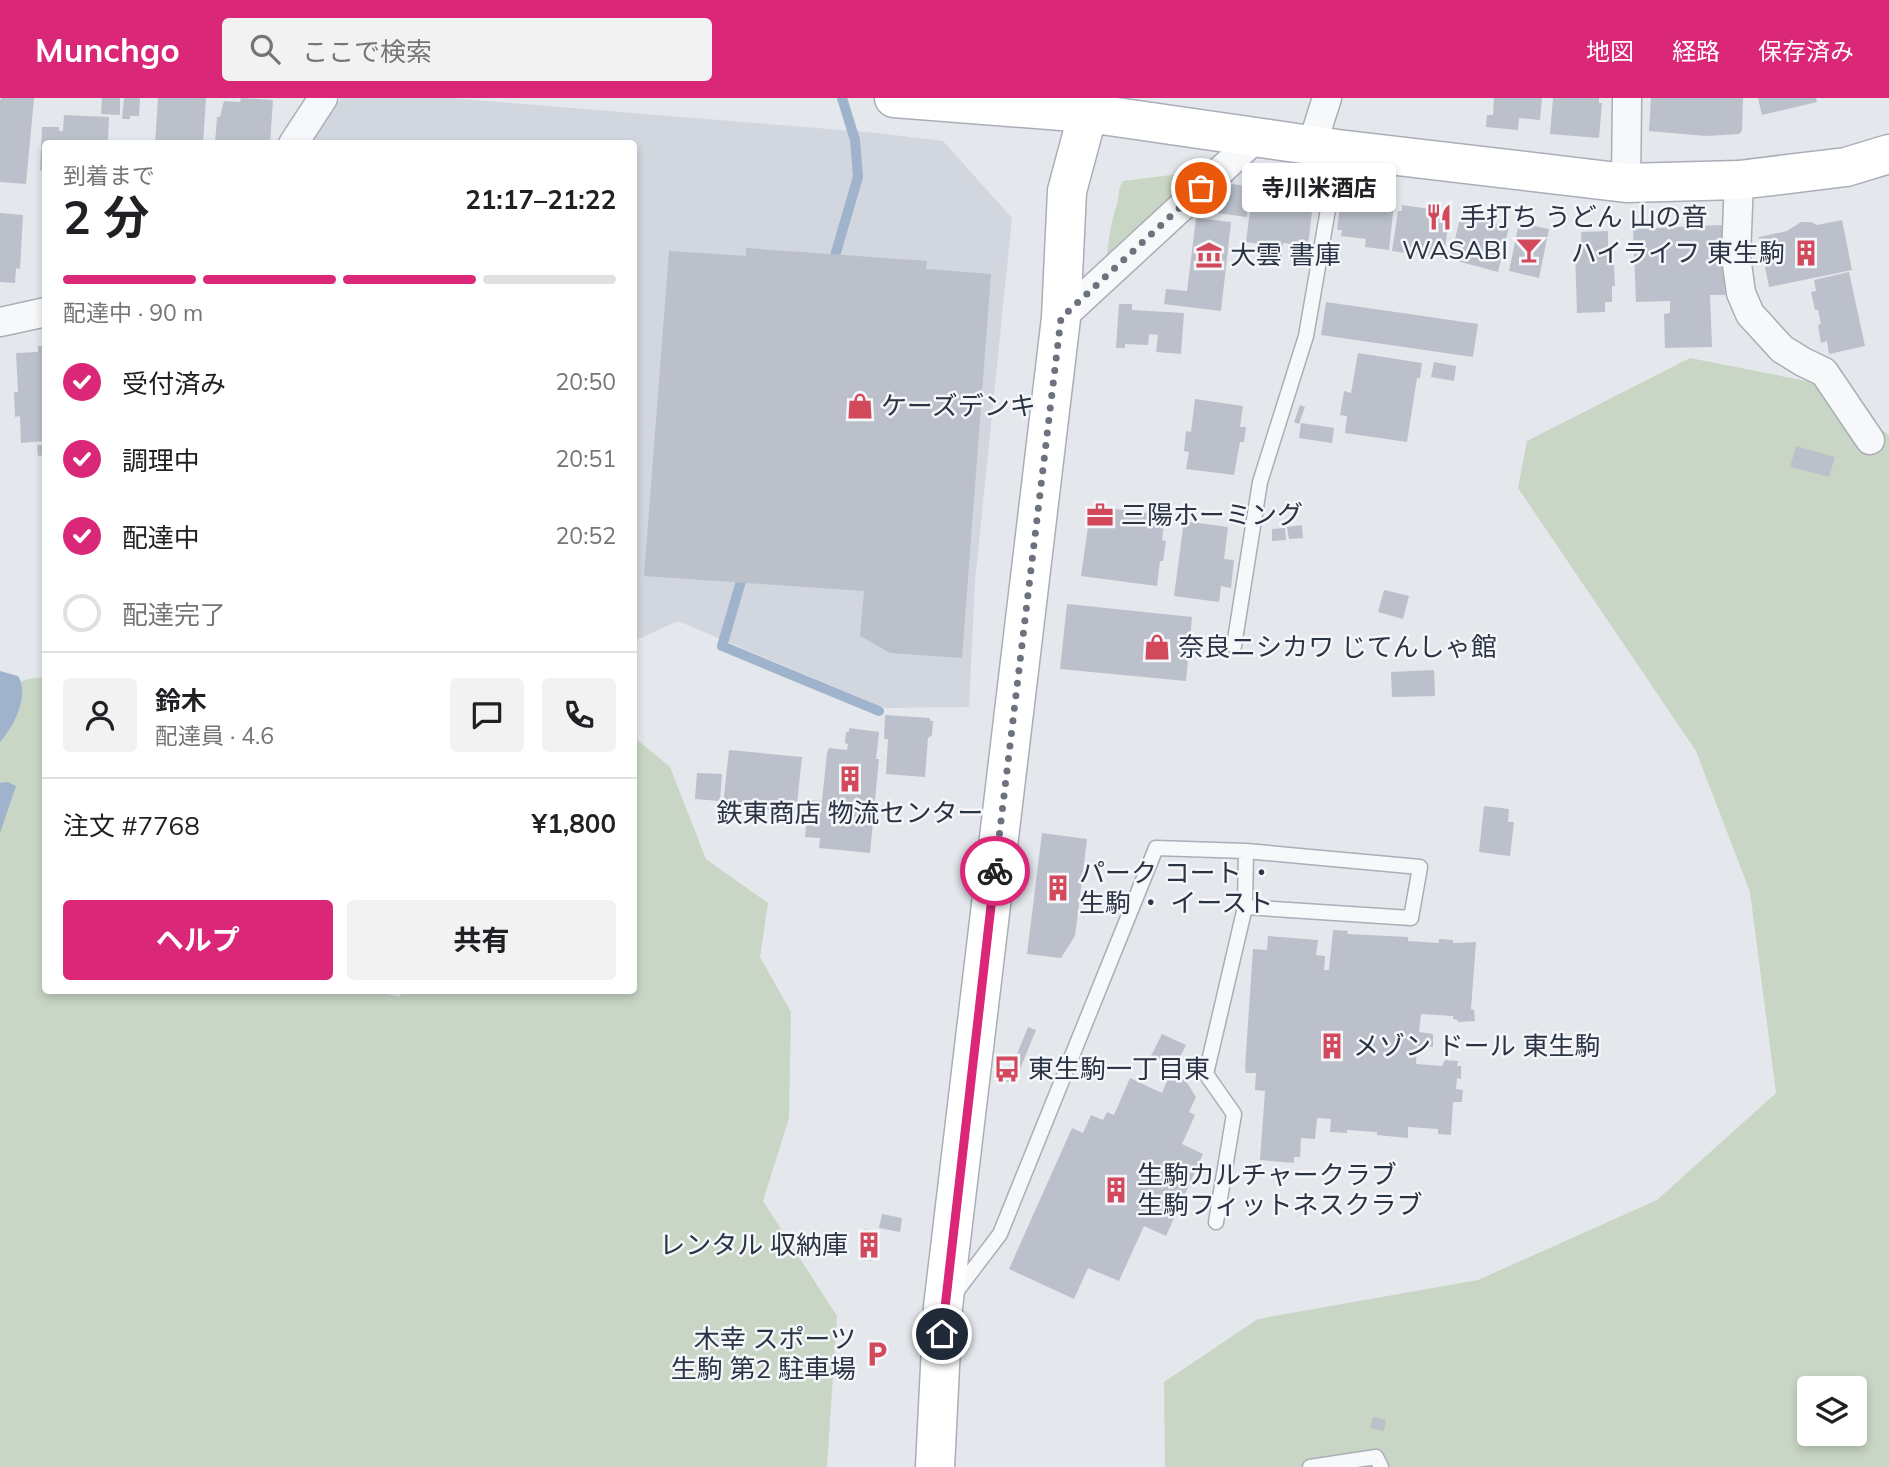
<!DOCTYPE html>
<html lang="ja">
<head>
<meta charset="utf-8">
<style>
	body { margin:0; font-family:Mulish,"Noto Sans JP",sans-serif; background:#f2f2f2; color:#202124; height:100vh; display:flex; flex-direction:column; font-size:26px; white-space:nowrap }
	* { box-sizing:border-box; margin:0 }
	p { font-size:23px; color:#757577 }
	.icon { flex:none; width:38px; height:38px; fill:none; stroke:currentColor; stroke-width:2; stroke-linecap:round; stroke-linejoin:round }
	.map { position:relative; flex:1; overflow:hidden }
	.panel { position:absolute; left:42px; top:42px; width:595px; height:854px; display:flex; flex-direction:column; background:#fff; border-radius:7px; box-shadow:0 4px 10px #0003 }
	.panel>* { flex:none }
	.fabs { position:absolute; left:1797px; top:1278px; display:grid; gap:14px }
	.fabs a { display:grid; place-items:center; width:70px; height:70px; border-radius:7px; background:#fff; box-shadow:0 4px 10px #0003; font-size:35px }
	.pin { position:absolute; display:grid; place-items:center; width:60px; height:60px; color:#fff; margin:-30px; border:4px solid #fff; border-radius:50%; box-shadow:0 2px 7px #0007 }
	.courier { position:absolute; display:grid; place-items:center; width:70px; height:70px; margin:-35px; border:5px solid #db2777; border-radius:50%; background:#fff; color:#222; box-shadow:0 2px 9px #0007 }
	.bubble { position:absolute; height:49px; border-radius:7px; background:#fff; box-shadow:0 4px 10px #0003; font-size:23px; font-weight:700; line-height:49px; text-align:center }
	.summary em { font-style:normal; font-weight:700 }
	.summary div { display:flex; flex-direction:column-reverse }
	.summary { display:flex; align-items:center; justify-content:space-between; height:119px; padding:0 21px }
	h1 { font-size:46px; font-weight:700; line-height:52px }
	.bar { display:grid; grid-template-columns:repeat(4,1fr); gap:10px 7px; align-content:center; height:84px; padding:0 21px }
	.bar i { height:9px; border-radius:5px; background:#e0e0e0 }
	.bar .selected { background:#db2777 }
	.bar p { grid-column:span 4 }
	.line { display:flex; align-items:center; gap:18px; padding:0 21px; border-top:2px solid #e0e0e0 }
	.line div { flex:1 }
	.round { display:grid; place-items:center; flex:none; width:74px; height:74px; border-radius:7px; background:#f2f2f2 }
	ol { padding:0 21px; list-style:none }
	li { display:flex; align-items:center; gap:21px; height:77px }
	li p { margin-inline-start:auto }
	li .icon { padding:7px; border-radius:50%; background:#db2777; color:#fff; stroke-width:4 }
	li:last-child { color:#757577 }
	li i { width:38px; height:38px; border:4px solid #e0e0e0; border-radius:50% }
	.cta { display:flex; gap:14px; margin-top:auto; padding:14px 21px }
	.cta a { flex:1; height:80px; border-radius:7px; background:#db2777; color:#fff; font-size:28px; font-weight:700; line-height:80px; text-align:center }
	.cta a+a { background:#f2f2f2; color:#202124 }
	header { display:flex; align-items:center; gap:42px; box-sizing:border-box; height:98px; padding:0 35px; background:#db2777; color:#fff }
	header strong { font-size:33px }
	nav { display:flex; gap:38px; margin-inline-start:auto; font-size:24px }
	.search { width:490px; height:63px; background:#f2f2f2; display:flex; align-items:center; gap:18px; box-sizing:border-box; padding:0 24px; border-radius:7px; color:#757577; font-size:26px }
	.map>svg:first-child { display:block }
</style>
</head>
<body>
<header>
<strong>Munchgo</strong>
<div class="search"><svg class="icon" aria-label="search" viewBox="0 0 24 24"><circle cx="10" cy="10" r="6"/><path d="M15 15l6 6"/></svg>ここで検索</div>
<nav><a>地図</a><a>経路</a><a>保存済み</a></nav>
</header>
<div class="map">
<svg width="1889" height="1369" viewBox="0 0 1889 1369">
	<rect width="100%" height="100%" fill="#e4e7ec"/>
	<path fill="#d2d6de" d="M341 0H450L877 35 943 43 1012 120 975 484 969 609 885 610 678 523 634 543V46H310Z"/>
	<path fill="#c9d6c5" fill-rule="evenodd" d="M1187 75 1205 78 1107 159C1109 140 1111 123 1117 106 1120 97 1117 91 1123 83Z
		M1690 260 1816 285 1889 337V1369H1165L1164 1284 1258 1221 1478 1182 1657 1102 1776 995 1750 794 1696 653 1518 390 1527 343ZM1810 1290H1855V1335H1810Z
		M45 579 46 892H373L399 899 402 892H634V639L670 669 706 761 768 805 760 859 791 914 789 1020 763 1103 837 1218 827 1369H0V591L28 581Z"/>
	<path fill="#9fb4cc" d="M0 573 18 578C30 596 14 629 0 644Z
		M8 684 16 688 0 735V685Z"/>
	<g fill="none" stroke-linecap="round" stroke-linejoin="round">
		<path stroke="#9fb4cc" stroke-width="10" d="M832 168 858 79 855 42 842 0
			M744 473 722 548 879 613"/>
	</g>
	<path fill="#bbc0ca" d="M2 0H34L26 86 0 84V2Z
		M102 0H120V17L101 16Z
		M124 0H140L139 18H130V21H122Z
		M158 0H206L203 46H155Z
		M241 0 273 2 270 46H215L217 19H220L224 3 240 4Z
		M1494 0H1542L1540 22 1519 20 1518 32 1486 29 1487 17H1493Z
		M1553 0H1599V5H1602L1599 40 1550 36Z
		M1651 0H1743L1742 33 1739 36 1706 38 1649 33Z
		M1758 0H1816L1817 4 1762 17Z
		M64 17 109 19 108 42H111V46H46V73L40 72 42 29H59V33H63Z
		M1232 86 1251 89 1247 119 1208 114Z
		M1253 89 1314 97 1308 148 1283 145 1281 162 1267 160 1269 147 1246 144Z
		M1368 103 1394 106 1389 152 1365 149 1366 141 1341 138 1342 132H1337L1340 108H1344V105L1367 108Z
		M1402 107 1444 113V118L1449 119 1444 160 1392 153 1398 113H1402Z
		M0 115 23 117 20 171 16 170 15 185 0 184Z
		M1461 117 1509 129 1498 174 1450 161Z
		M1196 120 1231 124 1221 213 1164 206 1166 191 1187 193Z
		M1842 122 1852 172 1769 189 1759 139 1787 133 1801 124H1811L1817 127Z
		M1519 125 1549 131 1539 180 1509 173Z
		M1723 127 1725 197H1710L1712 249 1665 250 1664 216 1670 215V203L1636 204 1633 131Z
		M1608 133V149H1613L1615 188H1612V204H1605V214L1577 215 1575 154H1582L1581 134Z
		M746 150 927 163 926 171 991 176 962 560 890 555 860 538 864 493 644 478 669 153 746 158Z
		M1849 174 1865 248 1829 256 1827 243 1821 245 1818 227 1821 226 1818 212H1815L1811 194 1816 193 1814 182Z
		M1326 204 1478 226 1473 259 1321 237Z
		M1119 206H1132V212L1184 215 1181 256 1156 254 1158 237 1149 236 1148 247 1125 246V250H1116Z
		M38 248H45L46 252V343L21 345 20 318 15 319 14 294H18L16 255 38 254Z
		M1358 255 1422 265 1420 280H1417L1407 344 1345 335 1347 318 1340 317 1344 293 1351 295Z
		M1434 264 1456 268 1454 283 1431 279Z
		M1195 301 1243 308 1240 329H1246L1244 344H1240L1234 377 1186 371 1189 354 1184 353 1186 333 1191 334Z
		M1300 307 1305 309 1299 326 1294 324Z
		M1301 325 1334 330 1332 345 1299 340Z
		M37 347H46V357L38 358Z
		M1796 348 1835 359 1829 379 1790 369Z
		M1091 408 1165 417 1162 442 1166 443 1163 463H1160L1157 488 1081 478Z
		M1184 423 1228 429 1224 461 1234 462 1231 490 1221 488 1219 504 1174 498Z
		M1302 427 1303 440 1289 441 1287 429Z
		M1285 430 1286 442 1272 443V431Z
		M1384 492 1409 498 1403 521 1378 514Z
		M1067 506 1192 519 1186 583 1060 571Z
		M1434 572 1435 598 1392 599 1391 574Z
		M885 617 930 620V623H933L932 637 928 640 925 679 886 676 888 641H884Z
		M849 630 879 634 876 661H879L870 755 819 750 820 740 805 739 809 702 822 703 827 655 829 650 847 652 848 646 845 645 846 634H849Z
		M729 652 802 659 796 715 723 707Z
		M697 675 722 676 720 703 695 701Z
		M1484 708 1509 711 1508 724H1514L1510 758 1479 754Z
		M1042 735 1087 741 1075 838 1061 860 1027 856Z
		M1333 832 1348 833 1347 836 1408 839V843L1439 845V841L1453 842V845L1476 844 1471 911 1474 912 1475 923 1458 924V922L1453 921V918L1421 916 1419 934 1433 936V949L1417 948 1416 966 1442 968 1445 962 1458 963 1457 968H1461V981L1457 980 1456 991 1463 992 1462 1004H1453L1451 1037 1438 1036V1031L1408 1029V1040L1377 1037V1034L1347 1032V1035L1330 1034 1331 1021 1317 1020 1315 1041 1301 1040 1300 1059H1294V1065L1260 1062 1265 993 1255 992 1256 975H1246L1245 970 1253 851 1267 852 1268 838 1318 842 1316 857 1325 858 1324 872H1329Z
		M1028 929 1036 932 1014 986 1006 983Z
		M1162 936 1186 947 1175 969 1151 958Z
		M1171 974 1184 980 1196 999 1189 1014 1195 1017 1182 1046 1203 1056 1166 1138 1144 1128 1119 1183 1088 1170 1074 1201 1009 1171 1072 1030 1083 1035 1091 1017 1103 1022 1107 1014 1114 1017 1130 980 1162 995Z
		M882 1116 902 1120 900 1134 879 1130Z
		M865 1131 877 1133 872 1163 861 1162Z
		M1373 1319 1386 1322 1384 1333 1370 1330Z"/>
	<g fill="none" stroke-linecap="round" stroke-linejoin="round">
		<g stroke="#a9aeb7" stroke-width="17">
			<path id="lane" d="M1234 548 1260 384 1306 238 1338 54
				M1216 1124 1234 1016 1206 976 1245 809 1246 753
				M956 1194 1000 1136 1156 750 1246 753 1420 769 1411 820 1245 809
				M1310 1369 1376 1359 1381 1369"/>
		</g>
		<g stroke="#a9aeb7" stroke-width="31">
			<path id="street" d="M293 46 323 0
				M1312 47 1327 0
				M1739 82 1736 159 1741 195 1750 216 1782 251 1803 264 1824 274 1870 342
				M1626 85 1627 0
				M1061 220 1256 40
				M0 224 46 214"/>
		</g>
		<g stroke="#a9aeb7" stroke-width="41">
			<path id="secondary" d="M894 0 1088 15 1338 51 1626 85 1739 82 1846 69 1889 56
				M935 1369 943 1209 1061 220 1067 93 1088 15 1089 0"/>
		</g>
		<use href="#lane" stroke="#f7f8fa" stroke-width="14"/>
		<use href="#street" stroke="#f7f8fa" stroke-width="28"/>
		<use href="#secondary" stroke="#fff" stroke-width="38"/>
	</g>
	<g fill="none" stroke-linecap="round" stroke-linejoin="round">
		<path stroke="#6c737f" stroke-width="7" stroke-dasharray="0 12.6" d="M995 773 1061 220 1201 90"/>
		<path stroke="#db2777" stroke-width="9" d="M942 1236 995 773"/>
	</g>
	<defs>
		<g id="restaurant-bare" transform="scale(2.1)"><path d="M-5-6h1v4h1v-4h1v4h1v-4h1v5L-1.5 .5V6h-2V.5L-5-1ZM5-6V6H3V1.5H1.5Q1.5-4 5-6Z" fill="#d1495b" stroke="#f4f6f9" stroke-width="2.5" paint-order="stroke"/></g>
		<g id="bar-bare" transform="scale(2.1)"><path d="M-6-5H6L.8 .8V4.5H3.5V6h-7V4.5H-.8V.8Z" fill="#d1495b" stroke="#f4f6f9" stroke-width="2.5" paint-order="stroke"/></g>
		<g id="building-bare" transform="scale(2.1)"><path d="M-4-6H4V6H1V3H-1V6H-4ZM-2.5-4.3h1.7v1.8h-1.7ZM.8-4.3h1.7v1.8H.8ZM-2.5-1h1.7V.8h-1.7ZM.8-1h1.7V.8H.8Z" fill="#d1495b" stroke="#f4f6f9" stroke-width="2.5" paint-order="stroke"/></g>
		<g id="museum-bare" transform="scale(2.1)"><path d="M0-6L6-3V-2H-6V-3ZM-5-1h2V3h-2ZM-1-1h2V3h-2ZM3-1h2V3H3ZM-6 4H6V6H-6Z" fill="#d1495b" stroke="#f4f6f9" stroke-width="2.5" paint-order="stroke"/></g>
		<g id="shop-bare" transform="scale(2.1)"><path d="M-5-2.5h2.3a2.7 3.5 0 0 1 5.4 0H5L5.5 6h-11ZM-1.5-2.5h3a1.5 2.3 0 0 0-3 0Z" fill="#d1495b" stroke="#f4f6f9" stroke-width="2.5" paint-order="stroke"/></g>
		<g id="office-bare" transform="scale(2.1)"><path d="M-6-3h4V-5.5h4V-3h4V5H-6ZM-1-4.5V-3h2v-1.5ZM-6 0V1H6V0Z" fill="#d1495b" stroke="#f4f6f9" stroke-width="2.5" paint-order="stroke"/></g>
		<g id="bus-bare" transform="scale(2.1)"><path d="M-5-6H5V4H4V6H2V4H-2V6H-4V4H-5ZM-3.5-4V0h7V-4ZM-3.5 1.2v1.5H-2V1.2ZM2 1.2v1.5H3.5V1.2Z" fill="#d1495b" stroke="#f4f6f9" stroke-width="2.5" paint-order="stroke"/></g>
		<g id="parking-bare" transform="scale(2.1)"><path d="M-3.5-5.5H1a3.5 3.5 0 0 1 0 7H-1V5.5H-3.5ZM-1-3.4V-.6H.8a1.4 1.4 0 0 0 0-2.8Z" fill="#d1495b" stroke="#f4f6f9" stroke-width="2.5" paint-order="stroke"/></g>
	</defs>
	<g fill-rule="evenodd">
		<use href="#restaurant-bare" x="1439" y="119"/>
		<use href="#bar-bare" x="1529" y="152"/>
		<use href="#building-bare" x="1806" y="155"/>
		<use href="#museum-bare" x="1209" y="157"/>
		<use href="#shop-bare" x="860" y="308"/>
		<use href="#office-bare" x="1100" y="417"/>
		<use href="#shop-bare" x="1157" y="549"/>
		<use href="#building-bare" x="850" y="681"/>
		<use href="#building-bare" x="1058" y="790"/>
		<use href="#building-bare" x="1332" y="948"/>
		<use href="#bus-bare" x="1007" y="971"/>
		<use href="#building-bare" x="1116" y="1092"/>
		<use href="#building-bare" x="869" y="1147"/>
		<use href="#parking-bare" x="877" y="1256"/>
	</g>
	<g text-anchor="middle" stroke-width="5" stroke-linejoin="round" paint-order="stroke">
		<g font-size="26" fill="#2b3445" stroke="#f4f6f9" text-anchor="start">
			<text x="1460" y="128">手打ち うどん 山の音</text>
			<text x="1508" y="161" text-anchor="end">WASABI</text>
			<text x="1785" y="164" text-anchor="end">ハイライフ 東生駒</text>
			<text x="1230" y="166">大雲 書庫</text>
			<text x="881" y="317">ケーズデンキ</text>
			<text x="1121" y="426">三陽ホーミング</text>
			<text x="1178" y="558">奈良ニシカワ じてんしゃ館</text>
			<text x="850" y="724" text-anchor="middle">鉄東商店 物流センター</text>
			<text x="1079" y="784">パーク コート ・<tspan x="1079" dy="30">生駒 ・ イースト</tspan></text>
			<text x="1353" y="957">メゾン ドール 東生駒</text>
			<text x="1028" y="980">東生駒一丁目東</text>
			<text x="1137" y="1086">生駒カルチャークラブ<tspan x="1137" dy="30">生駒フィットネスクラブ</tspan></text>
			<text x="848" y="1156" text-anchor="end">レンタル 収納庫</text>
			<text x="856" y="1250" text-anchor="end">木幸 スポーツ<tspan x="856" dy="30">生駒 第2 駐車場</tspan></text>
		</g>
	</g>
</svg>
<div class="fabs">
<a><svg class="icon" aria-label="layers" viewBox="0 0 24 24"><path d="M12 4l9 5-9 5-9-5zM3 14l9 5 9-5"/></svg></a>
</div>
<div class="pin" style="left:1201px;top:90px;background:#ea580c"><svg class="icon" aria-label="bag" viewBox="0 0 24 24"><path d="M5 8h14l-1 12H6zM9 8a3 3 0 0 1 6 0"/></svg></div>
<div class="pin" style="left:942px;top:1236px;background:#1f2937"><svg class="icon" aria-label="home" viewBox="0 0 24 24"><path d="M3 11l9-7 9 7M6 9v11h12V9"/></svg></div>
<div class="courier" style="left:995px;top:773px"><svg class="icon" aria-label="bike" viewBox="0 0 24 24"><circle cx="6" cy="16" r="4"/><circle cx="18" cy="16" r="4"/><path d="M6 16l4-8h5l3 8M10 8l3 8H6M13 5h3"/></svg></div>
<div class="bubble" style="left:1242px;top:65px;width:154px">寺川米酒店</div>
<section class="panel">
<div class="summary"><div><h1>2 分</h1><p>到着まで</p></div><em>21:17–21:22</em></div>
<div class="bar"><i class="selected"></i><i class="selected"></i><i class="selected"></i><i></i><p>配達中 · 90 m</p></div>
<ol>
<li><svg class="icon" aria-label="check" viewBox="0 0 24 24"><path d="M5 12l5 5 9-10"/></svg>受付済み<p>20:50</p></li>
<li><svg class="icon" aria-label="check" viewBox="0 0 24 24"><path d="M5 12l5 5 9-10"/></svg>調理中<p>20:51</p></li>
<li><svg class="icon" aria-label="check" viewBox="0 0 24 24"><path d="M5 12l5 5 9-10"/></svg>配達中<p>20:52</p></li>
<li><i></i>配達完了</li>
</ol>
<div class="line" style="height:126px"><a class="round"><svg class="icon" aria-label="person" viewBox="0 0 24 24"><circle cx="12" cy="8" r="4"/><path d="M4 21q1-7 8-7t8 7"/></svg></a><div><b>鈴木</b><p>配達員 · 4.6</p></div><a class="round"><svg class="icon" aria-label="chat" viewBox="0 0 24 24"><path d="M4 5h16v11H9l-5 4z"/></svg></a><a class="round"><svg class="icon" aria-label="phone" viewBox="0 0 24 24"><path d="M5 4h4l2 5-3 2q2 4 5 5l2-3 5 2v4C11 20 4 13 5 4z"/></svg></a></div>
<div class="line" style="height:91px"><div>注文 #7768</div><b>¥1,800</b></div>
<div class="cta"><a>ヘルプ</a><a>共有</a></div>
</section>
</div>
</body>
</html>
